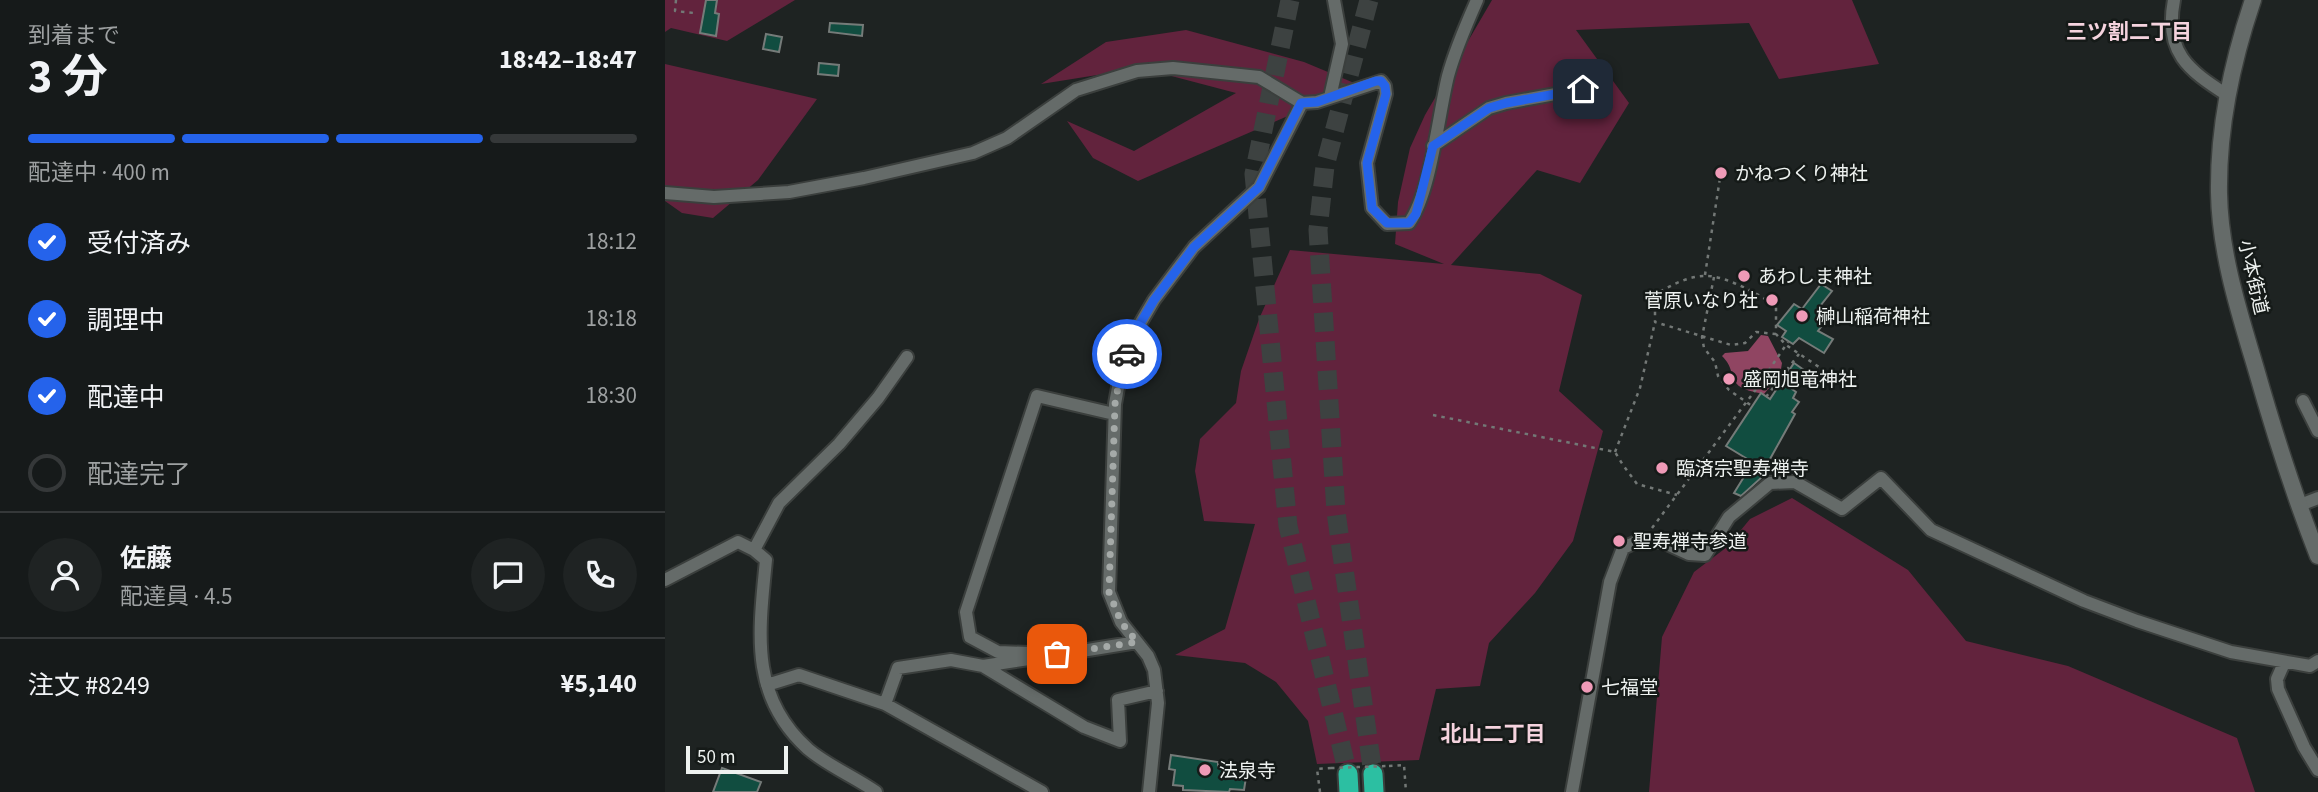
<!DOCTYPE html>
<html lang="ja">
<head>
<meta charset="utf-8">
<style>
	body { margin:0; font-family:"Source Sans 3","Noto Sans JP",sans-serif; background:#1f2323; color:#f1f3f6; height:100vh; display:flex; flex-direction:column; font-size:26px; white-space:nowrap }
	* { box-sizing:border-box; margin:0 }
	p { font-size:23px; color:#9ea1a2 }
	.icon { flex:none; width:38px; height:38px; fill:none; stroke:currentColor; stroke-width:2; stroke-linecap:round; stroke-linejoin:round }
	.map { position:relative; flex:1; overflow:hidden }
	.panel { display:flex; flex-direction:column; background:#161a1a; width:665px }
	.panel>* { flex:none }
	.scale { position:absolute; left:21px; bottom:18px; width:102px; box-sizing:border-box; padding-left:7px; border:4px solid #eef2f0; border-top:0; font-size:19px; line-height:24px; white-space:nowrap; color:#eef2f0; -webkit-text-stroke:5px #151a18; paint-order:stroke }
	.pin { position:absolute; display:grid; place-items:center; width:60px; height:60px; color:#fff; margin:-30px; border-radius:14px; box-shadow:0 4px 10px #0006 }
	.courier { position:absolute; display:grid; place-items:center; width:70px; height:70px; margin:-35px; border:5px solid #2563eb; border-radius:50%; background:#fff; color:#222; box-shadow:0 2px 9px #0007 }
	.overview em { font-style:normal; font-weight:700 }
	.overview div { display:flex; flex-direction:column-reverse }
	.overview { display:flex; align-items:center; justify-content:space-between; height:119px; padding:0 28px }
	h1 { font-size:46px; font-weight:700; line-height:52px }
	.bar { display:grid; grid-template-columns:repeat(4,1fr); gap:10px 7px; align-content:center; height:84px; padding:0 28px }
	.bar i { height:9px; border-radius:5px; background:#353839 }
	.bar .selected { background:#2563eb }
	.bar p { grid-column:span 4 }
	.line { display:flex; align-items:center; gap:18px; padding:0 28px; border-top:2px solid #353839 }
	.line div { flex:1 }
	.round { display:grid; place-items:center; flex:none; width:74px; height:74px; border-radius:37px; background:#1f2323 }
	ol { padding:0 28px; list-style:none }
	li { display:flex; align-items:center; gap:21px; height:77px }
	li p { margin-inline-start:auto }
	li .icon { padding:7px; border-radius:50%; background:#2563eb; color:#fff; stroke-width:4 }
	li:last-child { color:#9ea1a2 }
	li i { width:38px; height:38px; border:4px solid #353839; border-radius:50% }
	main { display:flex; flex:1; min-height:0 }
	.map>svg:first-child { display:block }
</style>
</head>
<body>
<main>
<section class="panel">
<div class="overview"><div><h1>3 分</h1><p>到着まで</p></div><em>18:42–18:47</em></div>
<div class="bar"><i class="selected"></i><i class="selected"></i><i class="selected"></i><i></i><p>配達中 · 400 m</p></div>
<ol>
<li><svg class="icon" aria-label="check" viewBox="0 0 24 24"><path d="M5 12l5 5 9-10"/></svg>受付済み<p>18:12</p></li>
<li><svg class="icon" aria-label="check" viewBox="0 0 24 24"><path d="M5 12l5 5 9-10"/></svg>調理中<p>18:18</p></li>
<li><svg class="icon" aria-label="check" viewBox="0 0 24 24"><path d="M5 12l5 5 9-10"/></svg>配達中<p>18:30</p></li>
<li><i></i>配達完了</li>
</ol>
<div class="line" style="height:126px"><a class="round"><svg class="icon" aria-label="person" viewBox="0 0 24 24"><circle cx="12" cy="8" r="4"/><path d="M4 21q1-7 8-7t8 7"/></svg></a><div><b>佐藤</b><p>配達員 · 4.5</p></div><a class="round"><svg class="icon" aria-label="chat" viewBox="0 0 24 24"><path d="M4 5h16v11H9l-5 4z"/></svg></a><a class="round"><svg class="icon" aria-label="phone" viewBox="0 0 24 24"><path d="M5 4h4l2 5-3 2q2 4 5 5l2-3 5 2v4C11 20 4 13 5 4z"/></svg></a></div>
<div class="line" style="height:91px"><div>注文 #8249</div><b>¥5,140</b></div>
</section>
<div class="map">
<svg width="1653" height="792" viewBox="0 0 1653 792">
	<rect width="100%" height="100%" fill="#1e2322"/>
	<path fill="#62233d" d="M0 0H130L62 41 6 28 0 32Z
		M827 0H1187L1214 64 1114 79 1084 23 911 30 964 103 915 183 872 170 786 265 875 274 917 295 894 391 938 431 908 541 870 593 824 643 815 686 771 689 754 760 652 764 643 721 611 682 580 663 510 655 560 629 590 524 539 521 530 471 535 439 571 403 576 371 594 319 625 250 779 264 730 244 733 202 745 148 760 115Z
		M521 30 639 62 694 85 473 181 428 158 402 121 469 151 571 93 476 68 376 84 441 42Z
		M0 64 152 99 93 180 48 218 17 213 0 201Z
		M1127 498 1243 570 1301 641 1403 666 1572 738 1590 792H984L997 637 1029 572 1062 547 1085 519Z"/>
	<path fill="#904562" d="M1096 335 1103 336 1117 363 1115 375 1099 394C1090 392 1076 390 1071 383 1065 374 1068 367 1057 356L1060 353 1083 351Z"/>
	<path fill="#114d40" stroke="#757b79" stroke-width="2" d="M41 0H52L50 13 54 14 51 36 35 33Z
		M165 23 198 25 197 36 164 32Z
		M101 34 117 37 114 52 98 49Z
		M154 63 174 65 173 76 153 74Z
		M1156 284 1167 291 1152 310 1157 313 1151 319 1159 323 1153 331 1168 339 1159 353 1134 338 1128 344 1117 337 1121 331 1112 325 1129 304 1137 309Z
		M1129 363 1139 370 1127 389 1131 392 1128 398 1134 402 1127 412 1130 414 1100 468 1097 477 1076 496 1069 493 1082 472 1078 469 1084 460 1061 446 1096 393 1105 399Z
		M506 755 553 762V767L582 771 579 790 565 789 564 792 518 790V786L508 785 510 770 504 769Z
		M57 768 96 782 92 792H48Z"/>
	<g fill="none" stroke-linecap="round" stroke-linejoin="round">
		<path stroke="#3d4241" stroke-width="19" stroke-dasharray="19 10" stroke-linecap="butt" d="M625 0 589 174 623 526 683 774
			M704 0 660 166 653 230 671 512 708 774"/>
		<g stroke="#3b3f3d" stroke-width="16">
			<path id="minor" d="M1509 0C1499 52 1523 70 1562 95
				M665 97 677 44 669 0
				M768 146 824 108 841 103 918 89
				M0 193 49 197 124 192 199 178 308 153 342 138 411 90 472 71 508 68 594 77 637 103 652 102 716 81 720 86 721 94 702 163 707 208 722 224 744 223C766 192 773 116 783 76 790 50 801 25 812 0
				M1638 401 1653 431
				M1635 505 1653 498
				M0 580 73 542 89 550
				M392 654 333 652 305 637 301 612 372 396 449 414
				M386 656 472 642
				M1619 663 1612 679 1613 689 1639 747 1653 770
				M318 666 419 727 455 741 453 700 492 691
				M102 685 134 675 220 704 377 792
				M220 704 233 668 286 660 318 666 364 659
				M211 792C190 777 163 766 143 749 84 696 94 632 101 560L89 550 114 503 174 444 213 398 242 357
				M484 792 493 703 489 670 483 656 456 622 444 592 450 404 457 365 472 329 489 300 529 247 594 187 637 103
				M907 792 945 582 958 548 978 539 1000 543 1024 554 1040 555 1064 517 1105 483 1130 482 1177 509 1216 478 1266 530 1419 601 1472 621 1566 652 1645 666 1653 661"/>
		</g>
		<g stroke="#3b3f3d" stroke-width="19">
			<path id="tertiary" d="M1588 0C1567 62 1553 127 1554 193 1555 253 1574 312 1591 369 1609 432 1629 495 1653 556"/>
		</g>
		<g stroke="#3b3f3d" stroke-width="23">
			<path id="trunk" d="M683 774 684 792
				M708 774 709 792"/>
		</g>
		<path stroke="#737876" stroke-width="2.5" stroke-dasharray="3.5 5" stroke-linecap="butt" d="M11 0 10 11 29 13
			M1040 275 1055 178
			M1049 277 1037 337 1039 348 1050 362 1053 376 1064 390 1087 406
			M1111 334 1091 332 1080 343 1066 345 990 322V303L993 293C1006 285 1024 276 1040 276 1060 275 1095 295 1111 306V334L1121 345 1163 373
			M1101 397 1134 354
			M768 415 950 452 958 465 972 484 1012 495
			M950 452 975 388 990 322
			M987 528 1089 392 1123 342
			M724 766 739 765 741 792
			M655 792 652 769 666 768"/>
		<use href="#minor" stroke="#656b69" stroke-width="12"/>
		<use href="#tertiary" stroke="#656b69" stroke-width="16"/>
		<use href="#trunk" stroke="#2cbfa2" stroke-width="19"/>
		<path stroke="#737876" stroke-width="2.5" stroke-dasharray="3.5 5" stroke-linecap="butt" d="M666 768 724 766"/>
	</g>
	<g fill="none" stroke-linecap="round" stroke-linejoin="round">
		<path stroke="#a5aaa8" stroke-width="7" stroke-dasharray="0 12.6" d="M392 654 472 642 456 622 444 592 450 404 457 365 462 354"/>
		<path stroke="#2563eb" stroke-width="9" d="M462 354 472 329 489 300 529 247 594 187 636 103 652 102 711 81H716L720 86 721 94 702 163 707 208 722 223H744L751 214 768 146 824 108 841 103 918 89"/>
	</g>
	<g fill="#ef9ab7" stroke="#151a18" stroke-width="2.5">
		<circle cx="1056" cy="173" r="7"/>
		<circle cx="1079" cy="276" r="7"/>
		<circle cx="1107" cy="300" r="7"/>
		<circle cx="1137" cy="316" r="7"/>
		<circle cx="1064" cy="379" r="7"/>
		<circle cx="997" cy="468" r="7"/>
		<circle cx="954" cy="541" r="7"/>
		<circle cx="922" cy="687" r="7"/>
		<circle cx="540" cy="770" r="7"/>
	</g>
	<g text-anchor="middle" stroke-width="5" stroke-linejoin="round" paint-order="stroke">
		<g font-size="19" fill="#eef2f0" stroke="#151a18" text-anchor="start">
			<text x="1070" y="180">かねつくり神社</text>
			<text x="1093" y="283">あわしま神社</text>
			<text x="1093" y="307" text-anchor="end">菅原いなり社</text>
			<text x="1151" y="323">榊山稲荷神社</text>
			<text x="1078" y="386">盛岡旭竜神社</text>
			<text x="1011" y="475">臨済宗聖寿禅寺</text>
			<text x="968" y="548">聖寿禅寺参道</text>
			<text x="936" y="694">七福堂</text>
			<text x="554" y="777">法泉寺</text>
		</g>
		<g font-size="19" fill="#eef2f0" stroke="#151a18">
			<text transform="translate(1589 277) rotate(77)" y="7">小本街道</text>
		</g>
		<g font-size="21" font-weight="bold" fill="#f5d3de" stroke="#151a18">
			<text x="1464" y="39">三ツ割二丁目</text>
			<text x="828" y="741">北山二丁目</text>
		</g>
	</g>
</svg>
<div class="scale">50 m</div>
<div class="pin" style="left:392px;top:654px;background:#ea580c"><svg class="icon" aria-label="bag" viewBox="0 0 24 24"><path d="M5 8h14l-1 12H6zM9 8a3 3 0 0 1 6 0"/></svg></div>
<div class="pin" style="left:918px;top:89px;background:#1f2937"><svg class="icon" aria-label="home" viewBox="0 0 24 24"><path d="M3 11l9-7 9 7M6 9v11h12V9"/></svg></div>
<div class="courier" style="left:462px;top:354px"><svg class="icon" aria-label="car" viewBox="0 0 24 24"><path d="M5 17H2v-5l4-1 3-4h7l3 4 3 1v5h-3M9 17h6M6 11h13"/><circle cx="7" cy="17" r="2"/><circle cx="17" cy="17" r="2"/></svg></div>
</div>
</main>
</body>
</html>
